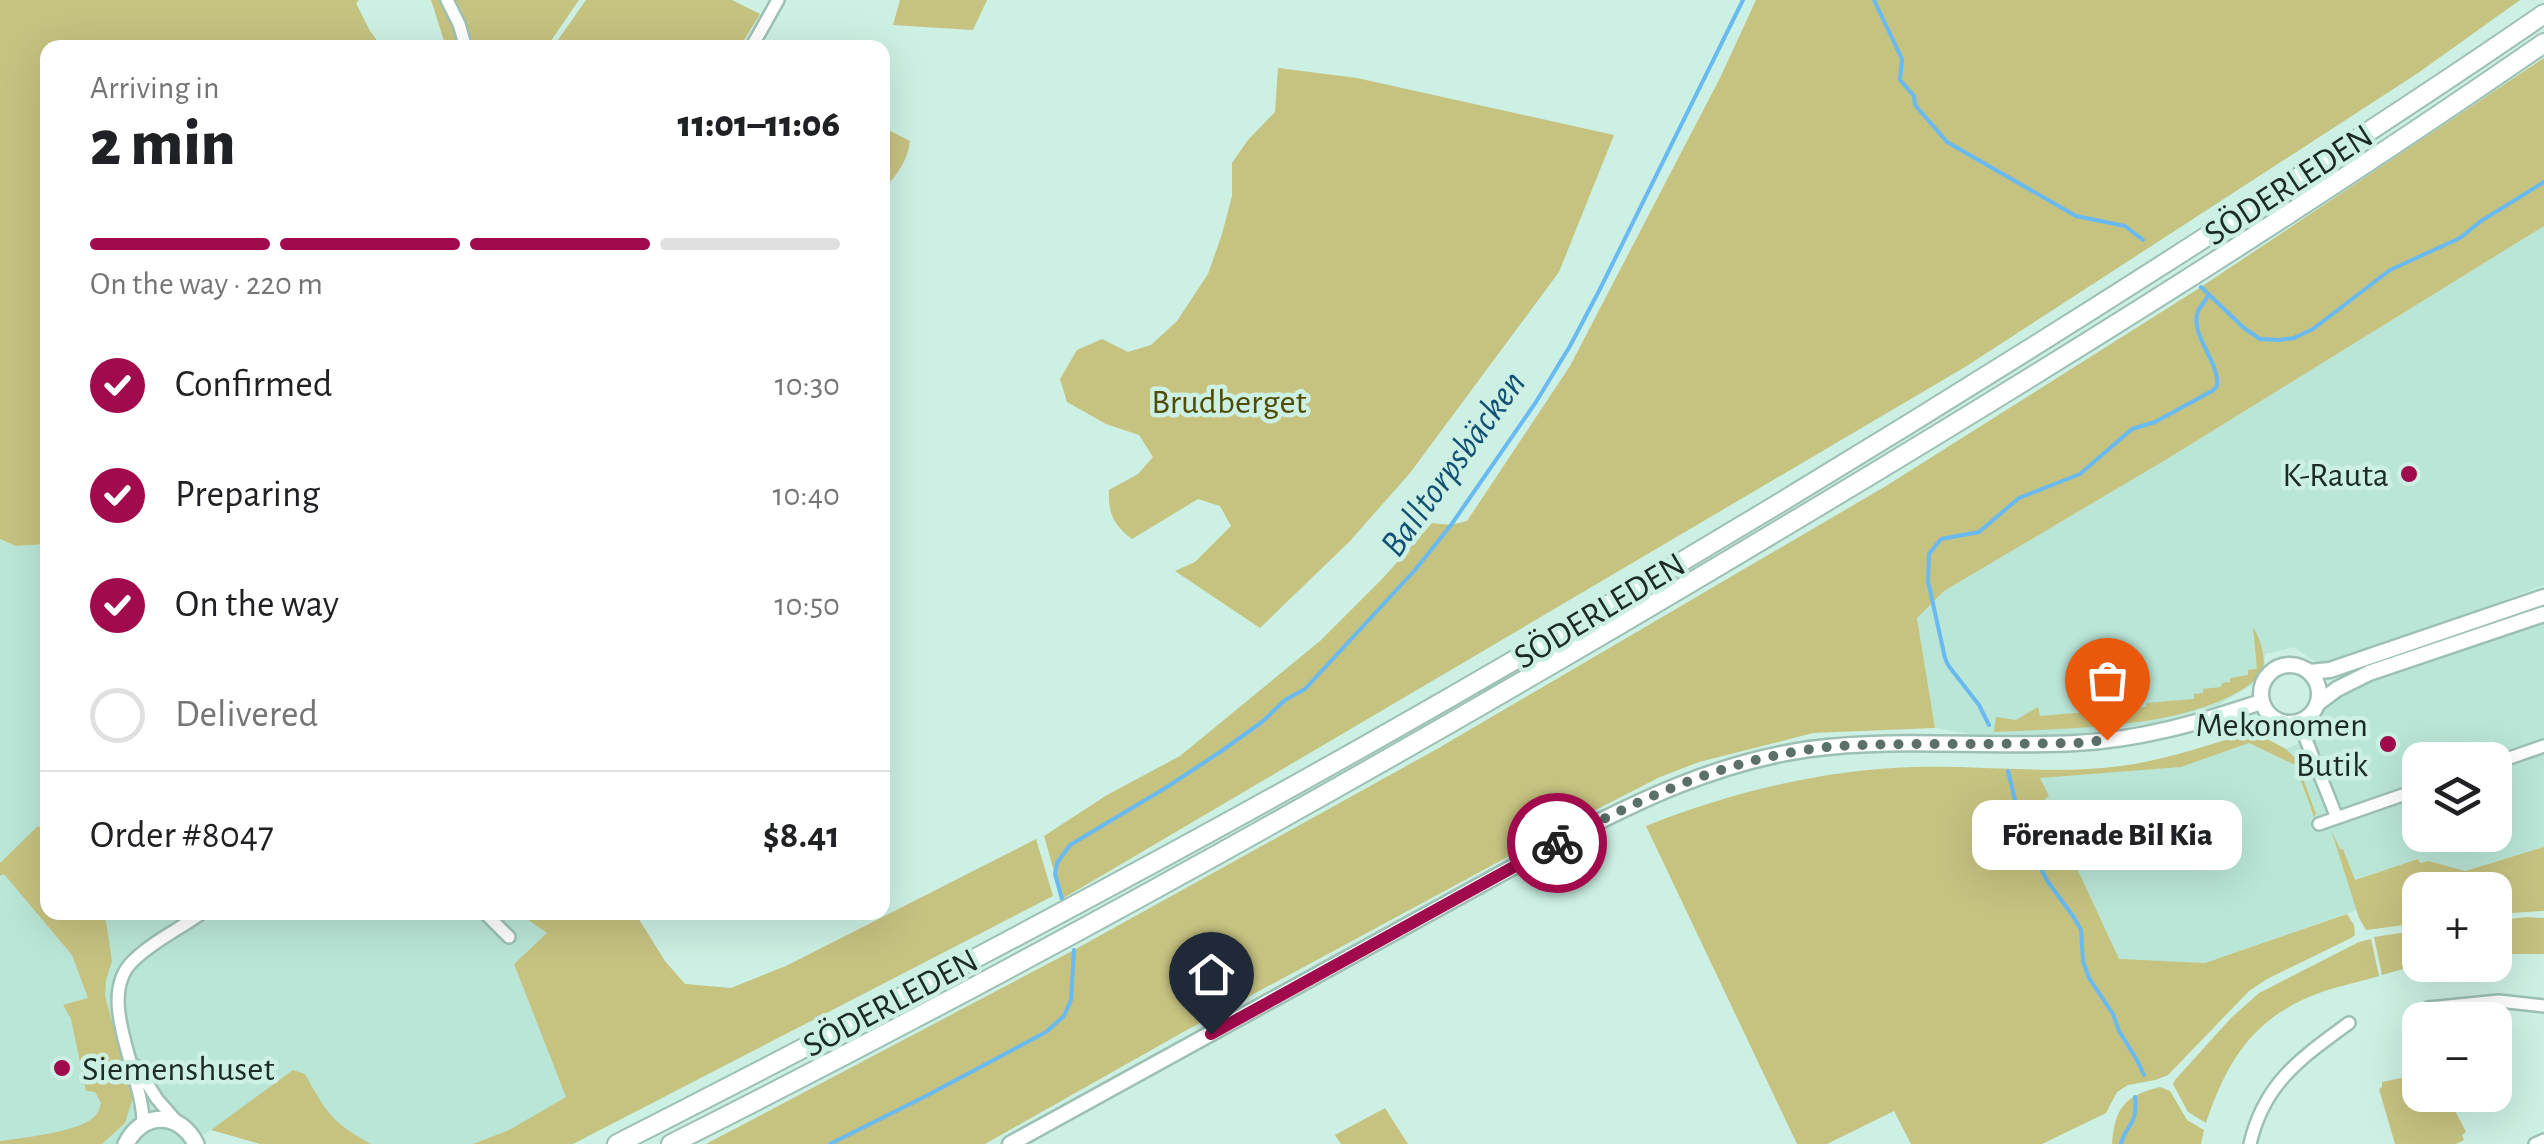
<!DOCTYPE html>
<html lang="en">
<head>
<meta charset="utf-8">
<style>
	body { margin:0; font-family:"Alegreya Sans",sans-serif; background:#f2f2f2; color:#202124; height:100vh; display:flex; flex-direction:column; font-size:38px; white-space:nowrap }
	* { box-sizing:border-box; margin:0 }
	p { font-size:32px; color:#757577 }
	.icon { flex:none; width:55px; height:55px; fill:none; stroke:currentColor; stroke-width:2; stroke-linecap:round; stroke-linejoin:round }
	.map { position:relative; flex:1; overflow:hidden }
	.drawer { position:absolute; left:40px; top:40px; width:850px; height:880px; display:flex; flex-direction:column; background:#fff; border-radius:20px; box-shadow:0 10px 40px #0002 }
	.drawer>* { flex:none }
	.tools { position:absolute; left:2402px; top:742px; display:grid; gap:20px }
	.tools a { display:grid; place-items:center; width:110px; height:110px; border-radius:20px; background:#fff; box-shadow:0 10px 40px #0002; font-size:50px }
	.pin { position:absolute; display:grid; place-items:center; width:85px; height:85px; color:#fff; margin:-102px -42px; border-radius:50% 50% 50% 0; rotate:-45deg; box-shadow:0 0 10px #0007 }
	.pin .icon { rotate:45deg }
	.courier { position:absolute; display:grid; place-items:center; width:100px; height:100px; margin:-50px; border:8px solid #a10a4c; border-radius:50%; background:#fff; color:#222; box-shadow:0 2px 12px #0007 }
	.bubble { position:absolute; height:70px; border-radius:20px; background:#fff; box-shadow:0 10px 40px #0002; font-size:32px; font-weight:800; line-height:70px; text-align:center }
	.headline em { font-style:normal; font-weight:800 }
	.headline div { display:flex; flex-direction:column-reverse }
	.headline { display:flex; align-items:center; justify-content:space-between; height:170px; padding:0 50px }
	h1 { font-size:65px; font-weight:800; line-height:75px }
	.bar { display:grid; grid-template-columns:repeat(4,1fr); gap:15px 10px; align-content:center; height:120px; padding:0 50px }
	.bar i { height:12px; border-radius:8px; background:#e0e0e0 }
	.bar .selected { background:#a10a4c }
	.bar p { grid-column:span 4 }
	.line { display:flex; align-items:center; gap:25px; padding:0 50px; border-top:2px solid #e0e0e0 }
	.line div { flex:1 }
	ol { padding:0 50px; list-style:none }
	li { display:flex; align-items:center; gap:30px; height:110px }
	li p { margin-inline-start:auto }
	li .icon { padding:10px; border-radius:50%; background:#a10a4c; color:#fff; stroke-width:4 }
	li:last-child { color:#757577 }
	li i { width:55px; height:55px; border:5px solid #e0e0e0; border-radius:50% }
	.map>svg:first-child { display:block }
</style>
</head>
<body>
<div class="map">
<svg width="2544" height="1144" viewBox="0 0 2544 1144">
	<rect width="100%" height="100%" fill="#ccf0e3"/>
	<path fill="#bae6d7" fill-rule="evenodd" d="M2544 226V585L2344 662 2319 665 2294 647 2265 654 2264 671 2252 685 2218 705 2150 724 2075 734 1988 737 1935 728 1917 617 1944 591 2167 459Z
		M0 539 16 546 47 544 48 912 518 913 547 933 514 964 567 1097 509 1130 473 1144H371L349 1132 327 1114 305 1074 188 1144H0Z
		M2544 623V847L2464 871 2429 861 2420 863 2418 859 2354 880 2343 849 2340 850 2332 833 2357 910 2205 963 2119 960 2045 799 2040 777 2181 767 2249 743 2295 765 2312 813 2316 814 2296 759 2286 749 2318 735 2323 704 2397 666ZM2420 760H2495V835H2420Z"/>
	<path fill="#c6c280" d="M0 0H359L356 3 370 31 382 47 48 48 47 544 16 546 0 539Z
		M431 0H579L546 48 446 47Z
		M586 0H732L760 14 740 47H553Z
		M900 0H987L973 30 893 25Z
		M1756 0H2520L2418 73 1965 367 1062 899 1044 836 1107 795 1180 756 1320 641 1383 578 1432 523 1451 525 1467 521 1570 366 1720 78Z
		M2544 58V226L2167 459 1944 591 1917 618 1935 728 1813 733 1699 762 1660 777 1576 820 1185 1031 985 1144H706L1074 950 1437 749 1886 486 2201 287Z
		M1278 68 1357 78 1614 135 1559 272 1410 473 1350 541 1260 628 1175 571 1195 562 1231 526 1220 506 1198 499 1132 539C1113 525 1108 512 1109 490L1138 474 1153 457 1139 435 1106 424 1067 402 1060 379 1077 350 1102 339 1128 352 1151 345 1177 321 1208 274 1222 234 1232 196V163L1248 140 1275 112Z
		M883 127 910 141C908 161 896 176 883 190Z
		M2253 627C2260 638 2267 659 2262 671 2258 680 2246 687 2238 692 2173 729 2068 728 1994 732L1996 717 2016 720 2038 707 2040 716 2146 707 2147 703 2194 699V694L2203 693V689L2221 687 2222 683 2230 682V678L2248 675V670L2257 669Z
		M2254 732 2286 749 2296 759 2316 814 2314 817 2295 765 2249 743 2181 767 2040 778 2049 796 2045 799 2119 959 2205 963 2347 914 2354 925 2355 935 2351 938 2267 979 2249 991 2168 1075 2155 1080 2128 1085 2117 1092 2106 1113 2042 1144H1911L1894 1111 1827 1144H1797L1646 826C1732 792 1821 770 1914 767 1983 765 2052 775 2121 766 2167 760 2209 744 2254 732Z
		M38 826 47 832 48 912 101 913 106 921 112 961 106 980 105 996 133 1097 125 1123 102 1144H0V1141C22 1138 79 1132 94 1117 99 1113 99 1109 101 1103L95 1092 86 1091 71 1019 63 1005 88 998 72 955 4 874 0 876V863Z
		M2331 830 2340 849H2343L2355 880 2418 859 2420 863 2429 861 2465 871 2544 847V911L2495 914V890H2420V923L2366 930 2359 918Z
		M1036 839 1053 896 573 1144H473L509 1130 566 1097 514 964 547 933 518 913H635L665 961 685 984 731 988 786 966Z
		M2526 917 2544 918V954H2495V921Z
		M2420 930V964L2382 975 2374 937Z
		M2371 939 2379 976C2359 982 2338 986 2319 993 2254 1017 2227 1060 2206 1123L2188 1112 2173 1084 2175 1080 2231 1018 2259 993 2359 942Z
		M293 1070 305 1074C327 1113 331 1122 371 1144H260L211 1130Z
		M2420 1074V1095H2447L2466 1132 2462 1135 2464 1140 2456 1144H2395L2379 1089 2382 1087V1082Z
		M2160 1087 2170 1091 2187 1120 2204 1130 2201 1144H2112C2115 1108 2124 1096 2160 1087Z
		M1385 1108 1408 1144H1341L1335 1135Z"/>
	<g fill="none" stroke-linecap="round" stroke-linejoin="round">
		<path stroke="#68baf1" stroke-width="4" d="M1874 0 1902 59 1900 80 1914 96 1915 105 1947 142 2076 216 2125 226 2143 240
			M2201 287 2244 328 2260 339 2279 340 2294 338 2313 329 2390 270 2460 238 2481 221 2544 182
			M1989 725 1979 705 1948 665 1945 658 1928 581 1929 554 1941 539 1979 532 2019 498 2080 474 2132 429 2155 422 2212 391 2217 386C2220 361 2189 335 2198 311 2201 306 2205 301 2208 296
			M2008 771 2024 837 2048 882 2073 916 2081 930 2083 961 2089 978 2113 1014 2119 1031 2137 1060 2144 1075
			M1062 899 1055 874 1057 863 1070 845 1167 787 1220 752 1262 722 1285 700 1305 689 1415 570 1451 525 1536 402 1570 346 1600 289 1743 0
			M830 1144 926 1096 1046 1032 1064 1016 1071 1000 1074 950
			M2121 1144C2126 1123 2138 1127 2135 1097"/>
		<g stroke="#9dc0b4" stroke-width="16">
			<path id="minor" d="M447 0 459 24 466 48
				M751 48 778 0
				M2299 722 2337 818
				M2495 763 2544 746
				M2319 824 2420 789
				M484 912 509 937
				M2428 1008 2499 1001 2544 1006
				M136 1066 157 1099 178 1123
				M143 1124C144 1076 94 998 133 961 153 941 180 929 203 912
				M2250 1144C2264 1083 2301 1058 2349 1023
				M2535 1144 2544 1140"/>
		</g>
		<g stroke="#9dc0b4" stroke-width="19">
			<path id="tertiary" d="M2261 694a29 29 0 1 1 58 0a29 29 0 1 1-58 0Z
				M2309 672 2330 670 2544 597
				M2317 704 2337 689 2369 673 2544 614
				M1010 1144 1555 844C1637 801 1717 762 1810 749 1898 737 1988 748 2076 743 2140 740 2201 722 2261 702"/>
		</g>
		<g stroke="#9dc0b4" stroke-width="20">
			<path id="secondary" d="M126 1144C142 1111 180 1111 196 1144"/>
		</g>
		<g stroke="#9dc0b4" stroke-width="22">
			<path id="trunk" d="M617 1144C897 1001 1176 855 1449 698 1689 560 1926 416 2159 267 2289 184 2418 101 2544 14
				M671 1144C1035 961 1392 761 1742 552 2014 390 2284 223 2544 43"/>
		</g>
		<use href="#minor" stroke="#fff" stroke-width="11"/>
		<use href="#tertiary" stroke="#fff" stroke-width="14"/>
		<use href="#secondary" stroke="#fff" stroke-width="15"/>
		<use href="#trunk" stroke="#fff" stroke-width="18"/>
	</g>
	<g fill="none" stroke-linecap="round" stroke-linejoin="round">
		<path stroke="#5a7069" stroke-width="10" stroke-dasharray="0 18" d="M1557 843C1639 800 1711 765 1805 750 1840 744 1875 745 1911 744 1967 744 2023 744 2078 743L2107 740"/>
		<path stroke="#a10a4c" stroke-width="12" d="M1211 1034 1557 843"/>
	</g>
	<g fill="#a10a4c" stroke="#ccf0e3" stroke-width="4">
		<circle cx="2409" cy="474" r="10"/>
		<circle cx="2388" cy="744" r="10"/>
		<circle cx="62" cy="1068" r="10"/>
	</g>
	<g text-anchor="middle" stroke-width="9" stroke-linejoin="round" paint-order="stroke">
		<g font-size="35" fill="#1d2b27" stroke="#ccf0e3">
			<text transform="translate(2288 184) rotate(-33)" y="12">SÖDERLEDEN</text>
			<text transform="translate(1599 610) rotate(-31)" y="12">SÖDERLEDEN</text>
			<text transform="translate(890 1002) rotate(-28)" y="12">SÖDERLEDEN</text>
		</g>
		<g font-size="35" fill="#514c01" stroke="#ccf0e3">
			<text x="1229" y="413">Brudberget</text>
		</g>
		<g font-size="35" fill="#1d2b27" stroke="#ccf0e3" text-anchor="end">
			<text x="2389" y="486">K-Rauta</text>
			<text x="2368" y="736">Mekonomen<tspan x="2368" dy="40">Butik</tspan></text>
			<text x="82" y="1080" text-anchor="start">Siemenshuset</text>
		</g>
		<g font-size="38" font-style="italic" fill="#125176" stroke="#ccf0e3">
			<text transform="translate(1452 463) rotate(-54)" y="13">Balltorpsbäcken</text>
		</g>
	</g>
</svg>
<div class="tools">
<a><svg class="icon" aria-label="layers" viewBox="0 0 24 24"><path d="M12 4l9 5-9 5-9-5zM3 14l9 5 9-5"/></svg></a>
<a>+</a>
<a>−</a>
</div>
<div class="pin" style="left:2107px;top:740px;background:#ea580c"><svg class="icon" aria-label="bag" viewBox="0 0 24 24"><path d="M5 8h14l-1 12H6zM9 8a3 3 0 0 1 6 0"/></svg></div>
<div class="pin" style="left:1211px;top:1034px;background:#1f2937"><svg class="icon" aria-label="home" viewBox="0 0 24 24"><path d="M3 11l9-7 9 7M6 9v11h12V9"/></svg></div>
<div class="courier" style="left:1557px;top:843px"><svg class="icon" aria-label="bike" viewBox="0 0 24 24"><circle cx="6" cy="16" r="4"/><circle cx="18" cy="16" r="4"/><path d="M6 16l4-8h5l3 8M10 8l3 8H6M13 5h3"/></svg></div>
<div class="bubble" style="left:1972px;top:800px;width:270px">Förenade Bil Kia</div>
<section class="drawer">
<div class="headline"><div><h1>2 min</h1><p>Arriving in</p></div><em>11:01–11:06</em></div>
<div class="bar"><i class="selected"></i><i class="selected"></i><i class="selected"></i><i></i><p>On the way · 220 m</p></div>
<ol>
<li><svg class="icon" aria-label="check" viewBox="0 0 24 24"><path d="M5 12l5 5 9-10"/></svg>Confirmed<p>10:30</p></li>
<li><svg class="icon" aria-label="check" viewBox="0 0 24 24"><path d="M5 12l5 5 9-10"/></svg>Preparing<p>10:40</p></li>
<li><svg class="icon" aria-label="check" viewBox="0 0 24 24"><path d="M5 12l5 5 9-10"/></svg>On the way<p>10:50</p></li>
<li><i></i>Delivered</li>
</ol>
<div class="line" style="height:130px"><div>Order #8047</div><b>$8.41</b></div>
</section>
</div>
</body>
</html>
